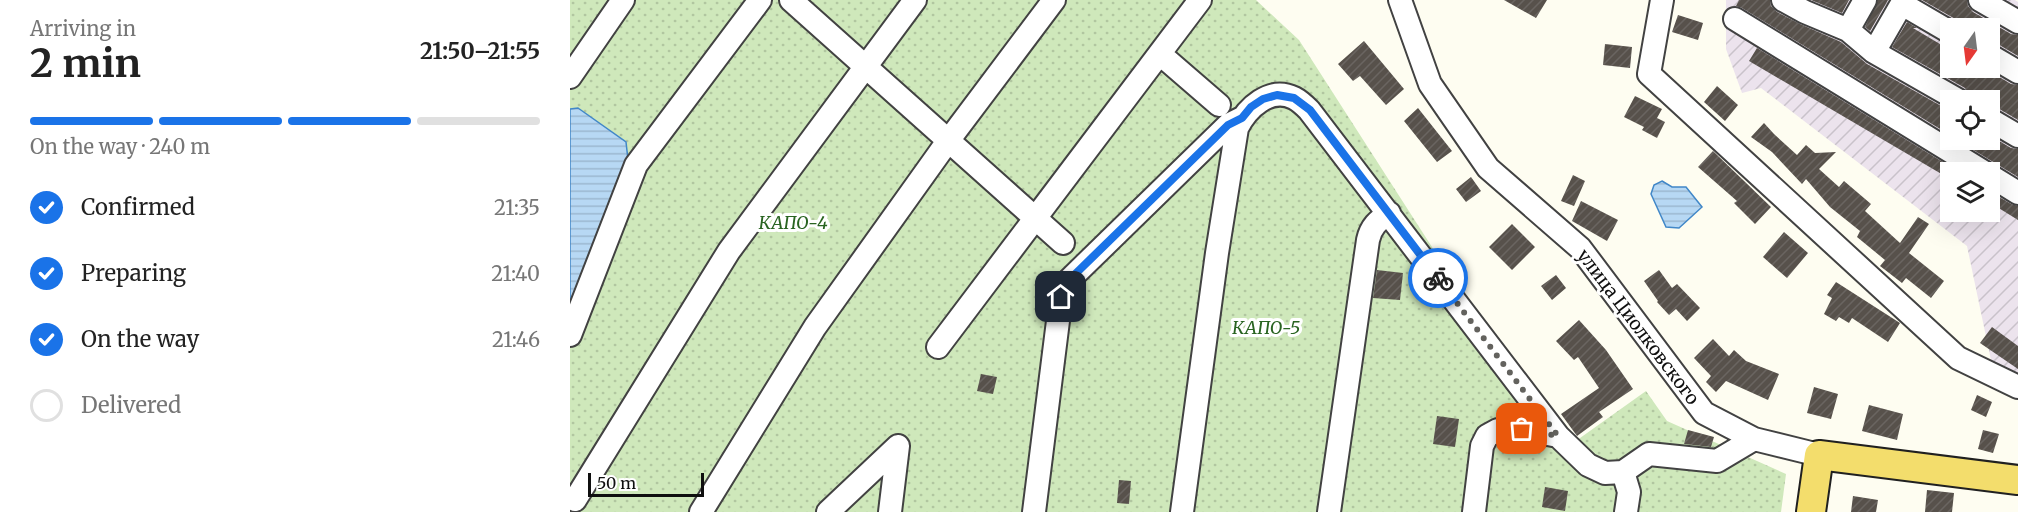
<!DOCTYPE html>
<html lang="en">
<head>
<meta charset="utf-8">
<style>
	body { margin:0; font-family:Merriweather,serif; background:#f2f2f2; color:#222; height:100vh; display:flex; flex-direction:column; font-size:22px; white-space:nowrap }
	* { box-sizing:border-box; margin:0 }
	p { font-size:20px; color:#767676 }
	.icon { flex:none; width:33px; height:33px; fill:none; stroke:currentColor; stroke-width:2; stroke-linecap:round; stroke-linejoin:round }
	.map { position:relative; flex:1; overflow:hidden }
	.side { display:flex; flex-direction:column; background:#fff; width:570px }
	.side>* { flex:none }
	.needle { width:39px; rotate:194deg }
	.tools { position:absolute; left:1370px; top:18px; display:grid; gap:12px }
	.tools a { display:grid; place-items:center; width:60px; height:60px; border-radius:0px; background:#fff; box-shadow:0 6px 24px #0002; font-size:30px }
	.scale { position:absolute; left:18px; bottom:15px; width:116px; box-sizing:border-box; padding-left:6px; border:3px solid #0f0f0f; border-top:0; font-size:16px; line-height:21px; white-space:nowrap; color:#0f0f0f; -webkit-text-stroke:4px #fff; paint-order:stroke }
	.pin { position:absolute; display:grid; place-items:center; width:51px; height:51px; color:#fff; margin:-26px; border-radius:12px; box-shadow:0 3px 9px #0006 }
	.courier { position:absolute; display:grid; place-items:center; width:60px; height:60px; margin:-30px; border:4px solid #1a73e8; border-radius:50%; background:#fff; color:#222; box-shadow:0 2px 8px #0007 }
	.summary em { font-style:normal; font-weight:700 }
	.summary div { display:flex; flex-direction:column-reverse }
	.summary { display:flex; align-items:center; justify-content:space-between; height:102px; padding:0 30px }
	h1 { font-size:39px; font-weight:700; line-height:45px }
	.bar { display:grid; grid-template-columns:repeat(4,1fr); gap:9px 6px; align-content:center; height:72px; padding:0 30px }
	.bar i { height:8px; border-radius:4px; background:#e0e0e0 }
	.bar .on { background:#1a73e8 }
	.bar p { grid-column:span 4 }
	ol { padding:0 30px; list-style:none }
	li { display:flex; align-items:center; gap:18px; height:66px }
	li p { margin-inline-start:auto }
	li .icon { padding:6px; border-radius:50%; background:#1a73e8; color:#fff; stroke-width:4 }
	li:last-child { color:#767676 }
	li i { width:33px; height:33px; border:3px solid #e0e0e0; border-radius:50% }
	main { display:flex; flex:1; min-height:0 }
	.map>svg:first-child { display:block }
</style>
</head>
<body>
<main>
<section class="side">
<div class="summary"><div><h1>2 min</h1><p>Arriving in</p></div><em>21:50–21:55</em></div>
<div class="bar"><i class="on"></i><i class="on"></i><i class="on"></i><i></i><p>On the way · 240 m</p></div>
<ol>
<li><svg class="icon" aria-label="check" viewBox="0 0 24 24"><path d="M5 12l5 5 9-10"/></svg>Confirmed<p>21:35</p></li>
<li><svg class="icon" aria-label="check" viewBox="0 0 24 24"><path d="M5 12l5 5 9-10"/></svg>Preparing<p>21:40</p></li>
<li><svg class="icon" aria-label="check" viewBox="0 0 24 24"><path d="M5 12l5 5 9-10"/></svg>On the way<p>21:46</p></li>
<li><i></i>Delivered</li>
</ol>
</section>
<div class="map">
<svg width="1448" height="512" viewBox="0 0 1448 512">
	<defs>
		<pattern id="industrial-furrows" width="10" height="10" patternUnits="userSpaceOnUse" patternTransform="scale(1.5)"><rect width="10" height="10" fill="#ece3ed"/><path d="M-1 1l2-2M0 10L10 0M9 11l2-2" fill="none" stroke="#c9c2ca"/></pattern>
		<pattern id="garden-dots" width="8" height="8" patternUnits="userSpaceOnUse" patternTransform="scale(1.5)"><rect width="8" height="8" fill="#cfe8bb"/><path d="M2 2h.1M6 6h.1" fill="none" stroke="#b1c6a0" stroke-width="1.8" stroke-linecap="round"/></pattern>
		<pattern id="water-rules" width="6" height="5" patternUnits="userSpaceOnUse" patternTransform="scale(1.5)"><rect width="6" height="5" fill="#b7d8f4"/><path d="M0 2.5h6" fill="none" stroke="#9cb8d0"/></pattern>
		<pattern id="building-hatch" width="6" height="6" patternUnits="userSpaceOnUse" patternTransform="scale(1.5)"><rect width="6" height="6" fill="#57514b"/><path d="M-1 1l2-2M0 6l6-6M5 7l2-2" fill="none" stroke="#6a6561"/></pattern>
	</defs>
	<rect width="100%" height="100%" fill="#fefdf1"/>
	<path fill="url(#industrial-furrows)" fill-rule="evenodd" d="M1156 0H1445L1448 2V377L1422 365 1397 246 1191 88 1172 93 1156 49ZM1380 28H1419V68H1380ZM1380 100H1419V140H1380ZM1380 172H1419V212H1380Z"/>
	<path fill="url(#garden-dots)" d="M0 0H686L729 40 923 342 1003 443 1076 391 1097 421 1216 474 1211 512H0Z"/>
	<path fill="url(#water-rules)" stroke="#4187c8" stroke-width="1.5" d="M8 108 56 142 58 160 0 314V109Z
		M1092 181 1102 187H1116L1132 207 1109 228 1096 227 1081 194 1084 185Z"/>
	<path fill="url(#building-hatch)" d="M934 0H977L966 18Z
		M1169 0H1200L1201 6 1207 12 1230 24 1271 42 1297 64 1380 111V135L1172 8 1166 6Z
		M1241 0H1279L1272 13Z
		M1308 0H1318L1300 31 1295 27Z
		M1352 0H1397L1398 6 1403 12 1441 34 1448 35V56L1426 43 1419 42V28H1393L1387 20Z
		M1108 15 1133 23 1128 40 1102 32Z
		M1337 22 1347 28H1343L1380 50V68H1414L1441 84 1448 85V120L1426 107 1419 106V100H1406L1401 98 1395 88 1322 47Z
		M794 41 834 89 816 105 790 76 783 81 768 64Z
		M1035 44 1062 47 1060 68 1033 65Z
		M1187 48 1389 172H1380V179L1179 61Z
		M1147 86 1168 105 1155 121 1134 102Z
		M1065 96 1092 109 1087 118 1095 122 1087 138 1072 130 1074 127 1054 117Z
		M848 108 882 151 867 162 834 121Z
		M1194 123 1204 134 1227 155 1236 145 1245 153 1266 152 1249 169 1269 187 1274 181 1301 204 1295 211 1330 243 1348 217 1359 224 1339 253 1374 281 1361 298 1336 278 1332 283 1310 266 1315 260 1287 237 1290 231 1260 207 1236 179 1232 184 1202 152 1181 137Z
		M1419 135 1441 148 1448 149V177L1387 140H1419Z
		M1143 151 1201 207 1185 224 1164 203 1167 201 1128 167Z
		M1003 175 1015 181 1004 206 991 201Z
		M901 177 911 191 896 202 886 189Z
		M1419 191 1441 204 1448 206V220L1419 202Z
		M1011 201 1048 220 1037 241 1002 221Z
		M942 224 965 247 942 270 919 247Z
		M1214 232 1238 253 1217 278 1193 257Z
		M807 270 833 273 830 300 803 298Z
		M1089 270 1102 288 1107 284 1130 308 1117 321 1106 309 1099 315 1087 302 1088 301 1074 281Z
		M986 275 996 288 982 300 971 286Z
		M1266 282 1330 323 1318 342 1282 318 1279 323 1269 317 1266 321 1254 314 1262 298 1257 295Z
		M1009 320 1036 350 1063 389 1029 412 1033 417 1007 436 991 414 1029 388 1008 357 1004 360 986 341Z
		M1422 327 1448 346V369L1410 343Z
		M1143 339 1159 356 1164 350 1176 361 1209 374 1198 400 1156 381 1146 392 1136 382 1141 376 1124 358Z
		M411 374 427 377 423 394 407 391Z
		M1244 387 1268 394 1261 419 1237 413Z
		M1407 395 1422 402 1416 417 1401 410Z
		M1299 405 1333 414 1327 440 1292 431Z
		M867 416 889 419 885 447 863 444Z
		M1118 430 1144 437 1141 447 1114 444Z
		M1413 430 1429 434 1423 453 1408 449Z
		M549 480 561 481 559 504 547 503Z
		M975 487 998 491 995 511 972 507Z
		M1357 490 1384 493 1382 512H1355Z
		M1283 496 1308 500 1306 512H1281Z"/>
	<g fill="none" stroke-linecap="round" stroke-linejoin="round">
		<g stroke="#424242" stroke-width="26">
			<path id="minor" d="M221 0 493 243
				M830 0 860 84 918 168 1010 248 1134 413 1184 439 1249 455
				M1092 0 1079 74 1388 358 1448 387
				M1213 0 1235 12 1278 30 1304 52 1388 100
				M1410 0 1448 22
				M1332 4 1380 32
				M1165 19 1414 172
				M1278 30 1295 0
				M1304 52 1334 0
				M590 54 649 105
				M1419 55 1448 72
				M0 77 53 0
				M1419 119 1448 136
				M1419 175 1448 193
				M0 335 66 165 190 0
				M368 347 630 0
				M1053 472 1059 492 1056 512
				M5 500 159 251 345 0
				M131 512 245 327 378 141 484 0
				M258 512 328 446 320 512
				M464 512 491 297 496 283 658 125 672 118
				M612 512 647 253 667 128C677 108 700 86 724 98 730 101 735 106 739 110L988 436 1018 465 1035 473 1053 472 1079 454 1147 461 1184 439
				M759 512 798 240C801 226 808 221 819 213
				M904 512 912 446 917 436 928 430 952 429 988 436"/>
		</g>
		<g stroke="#202020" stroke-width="32">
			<path id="major" d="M1241 512 1249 455 1448 480"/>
		</g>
		<use href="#minor" stroke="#fff" stroke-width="22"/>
		<use href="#major" stroke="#f3dd6c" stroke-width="28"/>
	</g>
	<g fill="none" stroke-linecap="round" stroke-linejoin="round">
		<path stroke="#63625e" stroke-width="6" stroke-dasharray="0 10.8" d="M868 278 988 436 952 429"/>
		<path stroke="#1a73e8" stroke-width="8" d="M491 297 496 283 658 125 672 118 681 107 693 99 707 95 724 98 740 110 868 278"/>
	</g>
	<g text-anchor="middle" stroke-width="6" stroke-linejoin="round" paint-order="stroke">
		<g font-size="18" font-style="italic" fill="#296421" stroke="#fff">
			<text x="223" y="229">КАПО-4</text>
			<text x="696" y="334">КАПО-5</text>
		</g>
		<g font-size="18" fill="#0f0f0f" stroke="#fff">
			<text transform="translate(1068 327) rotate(53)" y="6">улица Циолковского</text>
		</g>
	</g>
</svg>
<div class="tools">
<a><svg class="needle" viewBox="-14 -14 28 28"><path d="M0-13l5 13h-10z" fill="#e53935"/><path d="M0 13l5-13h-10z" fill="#767676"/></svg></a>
<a><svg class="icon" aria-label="locate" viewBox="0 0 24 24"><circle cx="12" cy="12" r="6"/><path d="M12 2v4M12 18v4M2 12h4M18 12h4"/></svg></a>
<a><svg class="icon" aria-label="layers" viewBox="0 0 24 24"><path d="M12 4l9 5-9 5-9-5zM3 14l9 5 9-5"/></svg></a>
</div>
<div class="scale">50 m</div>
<div class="pin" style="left:952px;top:429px;background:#ea580c"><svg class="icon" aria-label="bag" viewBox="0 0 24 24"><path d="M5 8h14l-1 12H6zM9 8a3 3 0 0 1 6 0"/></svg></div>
<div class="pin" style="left:491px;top:297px;background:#1f2937"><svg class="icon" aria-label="home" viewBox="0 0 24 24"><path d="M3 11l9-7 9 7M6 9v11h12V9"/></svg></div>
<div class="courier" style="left:868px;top:278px"><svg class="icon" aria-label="bike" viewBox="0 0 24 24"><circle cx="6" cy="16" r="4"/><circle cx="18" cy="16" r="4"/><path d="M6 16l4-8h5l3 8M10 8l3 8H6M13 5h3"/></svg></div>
</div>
</main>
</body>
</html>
